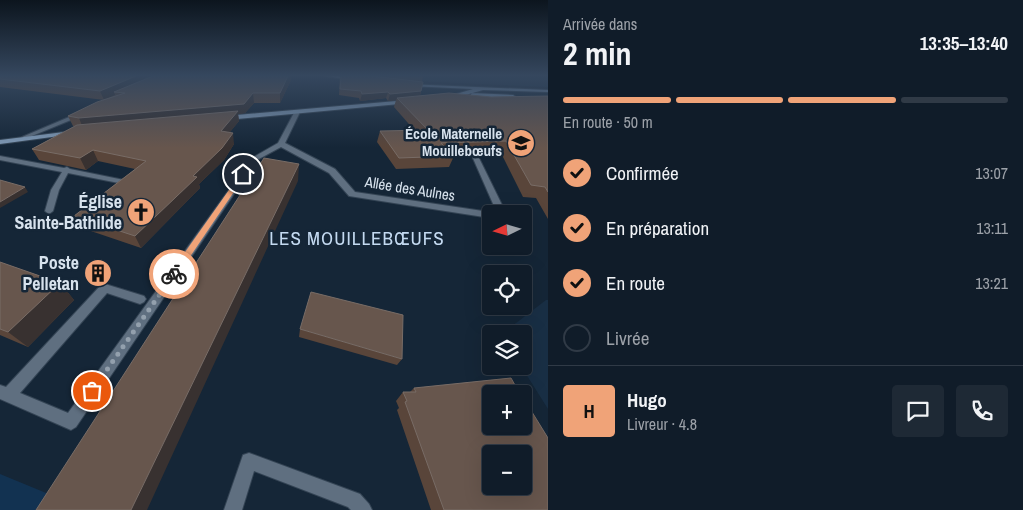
<!DOCTYPE html>
<html lang="fr">
<head>
<meta charset="utf-8">
<style>
	body { margin:0; font-family:"Archivo Narrow",sans-serif; background:#1e2935; color:#f1f3f6; height:100vh; display:flex; flex-direction:column; font-size:19px; white-space:nowrap }
	* { box-sizing:border-box; margin:0 }
	p { font-size:16px; color:#9ca1a8 }
	.icon { flex:none; width:28px; height:28px; fill:none; stroke:currentColor; stroke-width:2; stroke-linecap:round; stroke-linejoin:round }
	.map { position:relative; flex:1; overflow:hidden }
	.sheet { display:flex; flex-direction:column; background:#101c29; width:475px }
	.sheet>* { flex:none }
	.needle { width:32px; rotate:265deg }
	.fabs { position:absolute; left:482px; top:205px; display:grid; gap:10px }
	.fabs a { display:grid; place-items:center; width:50px; height:50px; border-radius:5px; background:#101c29; box-shadow:0 5px 20px #0002,0 0 0 1px #303a46; font-size:25px }
	.pin { position:absolute; display:grid; place-items:center; width:42px; height:42px; color:#fff; margin:-21px; border:2px solid #fff; border-radius:50%; box-shadow:0 1px 5px #0007 }
	.courier { position:absolute; display:grid; place-items:center; width:50px; height:50px; margin:-25px; border:4px solid #f0a378; border-radius:50%; background:#fff; color:#222; box-shadow:0 1px 6px #0007 }
	.head em { font-style:normal; font-weight:700 }
	.head div { display:flex; flex-direction:column-reverse }
	.head { display:flex; align-items:center; justify-content:space-between; height:85px; padding:0 15px }
	h1 { font-size:32px; font-weight:700; line-height:38px }
	.bar { display:grid; grid-template-columns:repeat(4,1fr); gap:8px 5px; align-content:center; height:60px; padding:0 15px }
	.bar i { height:6px; border-radius:4px; background:#303a46 }
	.bar .current { background:#f0a378 }
	.bar p { grid-column:span 4 }
	.line { display:flex; align-items:center; gap:12px; padding:0 15px; border-top:1px solid #303a46 }
	.line div { flex:1 }
	.round { display:grid; place-items:center; flex:none; width:52px; height:52px; border-radius:5px; background:#1e2935 }
	ol { padding:0 15px; list-style:none }
	li { display:flex; align-items:center; gap:15px; height:55px }
	li p { margin-inline-start:auto }
	li .icon { padding:5px; border-radius:50%; background:#f0a378; color:#111; stroke-width:4 }
	li:last-child { color:#9ca1a8 }
	li i { width:28px; height:28px; border:2px solid #303a46; border-radius:50% }
	main { display:flex; flex:1; min-height:0 }
	.map>svg:first-child { display:block }
</style>
</head>
<body>
<main>
<div class="map">
<svg width="548" height="510" viewBox="0 0 548 510">
	<rect width="100%" height="100%" fill="#152637"/>
	<path fill="#192f45" d="M372 77H548V87L414 81Z
		M546 300H548V409L521 366H524V334H502Z"/>
	<path fill="#123251" d="M0 474 68 502 63 510H0Z"/>
	<g fill="none" stroke-linecap="round" stroke-linejoin="round">
		<g stroke="#344454" stroke-width="2">
			<path id="lane" d="M295 111 300 112 285 143 335 169 355 192 483 211 494 206 472 156 475 154 478 156 503 207 484 217 349 196 329 173 281 147 257 160 76 427 71 430 0 399V385L6 387 101 285 105 284 144 296 146 299 144 302 140 304 107 293 20 393 68 413 252 158 278 143Z
				M0 156 64 168 67 167 70 169 129 181 133 183 129 185 68 173 59 190 53 211 49 214 45 211 51 190 62 172 0 160Z
				M249 453 360 494 369 504 372 510H351L348 507 254 471 242 510H224L243 455Z"/>
		</g>
		<g stroke="#344454" stroke-width="2">
			<path id="street" d="M81 112 84 114 83 115 27 138 22 137Z"/>
		</g>
		<g stroke="#344454" stroke-width="2">
			<path id="secondary" d="M342 76 354 79 352 80 325 76Z
				M407 84 548 90V92L483 90 448 100 446 97 473 89 409 86Z
				M472 93 513 95 516 97 513 99 470 96Z
				M408 100 410 101V103L226 120 223 118 226 116Z
				M72 131 74 132V134L0 144V140Z"/>
		</g>
		<use href="#lane" fill="#5f6f80" fill-rule="evenodd"/>
		<use href="#street" fill="#5f6f80" fill-rule="evenodd"/>
		<use href="#secondary" fill="#7f99b5" fill-rule="evenodd"/>
	</g>
	<path fill="#59453a" d="M0 76H291V80L280 103H254L245 113 238 114 239 121 229 133 234 144 224 160 199 184 200 188 141 248 82 228 74 216 135 169 98 161 86 170 39 160 32 149 75 126H73L68 116 104 100 0 87Z
		M340 76H423L422 82 421 91 420 96 491 97 548 96V219L536 198 523 197 500 151 451 153 454 156 449 167 396 169 377 142 380 131H415L394 107 396 100 388 101 386 98 360 101 359 98 339 95Z
		M0 262 60 283 74 300 28 347 0 335Z
		M300 329 402 359 397 365 299 337Z
		M414 388 548 510H431L397 410 399 408 396 401 403 392H410Z"/>
	<path fill="#383130" d="M136 76H159L114 92 115 95 104 100 100 91Z
		M288 76H291V80L280 103V93Z
		M421 91 419 98H397L396 100 388 101 390 94Z
		M388 92 386 98 360 101 362 94Z
		M253 93 254 103 245 113 238 114 239 121 222 142 83 128 79 118Z
		M233 133 234 144 224 160 199 184 200 188 141 248 135 236Z
		M93 150 98 161 86 170 80 158Z
		M299 164 298 181 147 510H131Z
		M25 187 28 192 0 208V202Z
		M60 283 74 300 28 347 8 332Z"/>
	<path fill="#67564d" stroke="#786c66" fill-rule="evenodd" d="M0 76H136L100 91 0 79Z
		M153 76H288L280 93H253L244 104 79 118 68 116 97 102 125 93 114 92Z
		M341 76H372L423 82 421 91 390 94 388 92 362 94 361 91 340 89Z
		M449 93 491 97 548 96V192L545 187 531 185 506 141 441 143 454 156 399 158 380 131 428 130 397 98Z
		M238 111 221 131 233 133 222 148 193 176 197 177 135 236 74 216 146 161 93 150 80 158 32 149 77 125Z
		M264 158 299 164 131 510H36Z
		M0 180 25 187 0 202Z
		M0 262 60 283 8 332 0 329Z
		M311 292 403 315 402 359 300 329Z
		M511 378 520 394H491V426H524V399L548 438V510H444L405 402 407 401 403 392H416L414 388ZM491 454H524V486H491Z"/>
	<linearGradient id="sky" x2="0" y2="1"><stop stop-color="#0c151e"/><stop offset="0.51" stop-color="#35475e"/><stop offset="1" stop-color="#35475e" stop-opacity="0"/></linearGradient>
	<rect width="548" height="148" fill="url(#sky)"/>
	<path fill="#f0a378" d="M241 173 246 174 177 276H171V272Z"/>
	<g fill="none" stroke-linecap="round" stroke-linejoin="round">
		<path stroke="#93a0ad" stroke-width="5" stroke-dasharray="0 9" d="M92 391 174 274"/>
	</g>
	<defs>
		<g id="school-disc" transform="scale(1.4375)"><circle r="9.5" fill="#f0a378" stroke="#152637"/><path d="M0-5L7-2L0 1L-7-2ZM-4 1L0 2.5L4 1V4Q0 6-4 4Z" fill="#111"/></g>
		<g id="church-disc" transform="scale(1.4375)"><circle r="9.5" fill="#f0a378" stroke="#152637"/><path d="M-1.2-6h2.4v3.5h3.3v2.4h-3.3V6h-2.4V-.1h-3.3v-2.4h3.3Z" fill="#111"/></g>
		<g id="building-disc" transform="scale(1.4375)"><circle r="9.5" fill="#f0a378" stroke="#152637"/><path d="M-4-6H4V6H1V3H-1V6H-4ZM-2.5-4.3h1.7v1.8h-1.7ZM.8-4.3h1.7v1.8H.8ZM-2.5-1h1.7V.8h-1.7ZM.8-1h1.7V.8H.8Z" fill="#111"/></g>
	</defs>
	<g fill-rule="evenodd">
		<use href="#school-disc" x="521" y="143"/>
		<use href="#church-disc" x="141" y="212"/>
		<use href="#building-disc" x="98" y="273"/>
	</g>
	<g text-anchor="middle" stroke-width="5" stroke-linejoin="round" paint-order="stroke">
		<g font-size="15" font-weight="bold" fill="#d7e2ed" stroke="#152637" text-anchor="end">
			<text x="502" y="139">École Maternelle<tspan x="502" dy="17">Mouillebœufs</tspan></text>
		</g>
		<g font-size="15" fill="#d7e2ed" stroke="#152637">
			<text transform="translate(410 189) rotate(9)" y="5">Allée des Aulnes</text>
		</g>
		<g font-size="18" font-weight="bold" fill="#d7e2ed" stroke="#152637" text-anchor="end">
			<text x="122" y="208">Église<tspan x="122" dy="21">Sainte-Bathilde</tspan></text>
			<text x="79" y="269">Poste<tspan x="79" dy="21">Pelletan</tspan></text>
		</g>
		<g font-size="19" letter-spacing="1" fill="#c4daf1" stroke="#152637">
			<text x="357" y="245">LES MOUILLEBŒUFS</text>
		</g>
	</g>
</svg>
<div class="fabs">
<a><svg class="needle" viewBox="-14 -14 28 28"><path d="M0-13l5 13h-10z" fill="#e53935"/><path d="M0 13l5-13h-10z" fill="#9ca1a8"/></svg></a>
<a><svg class="icon" aria-label="locate" viewBox="0 0 24 24"><circle cx="12" cy="12" r="6"/><path d="M12 2v4M12 18v4M2 12h4M18 12h4"/></svg></a>
<a><svg class="icon" aria-label="layers" viewBox="0 0 24 24"><path d="M12 4l9 5-9 5-9-5zM3 14l9 5 9-5"/></svg></a>
<a>+</a>
<a>−</a>
</div>
<div class="pin" style="left:92px;top:391px;background:#ea580c"><svg class="icon" aria-label="bag" viewBox="0 0 24 24"><path d="M5 8h14l-1 12H6zM9 8a3 3 0 0 1 6 0"/></svg></div>
<div class="pin" style="left:243px;top:174px;background:#1f2937"><svg class="icon" aria-label="home" viewBox="0 0 24 24"><path d="M3 11l9-7 9 7M6 9v11h12V9"/></svg></div>
<div class="courier" style="left:174px;top:274px"><svg class="icon" aria-label="bike" viewBox="0 0 24 24"><circle cx="6" cy="16" r="4"/><circle cx="18" cy="16" r="4"/><path d="M6 16l4-8h5l3 8M10 8l3 8H6M13 5h3"/></svg></div>
</div>
<section class="sheet">
<div class="head"><div><h1>2 min</h1><p>Arrivée dans</p></div><em>13:35–13:40</em></div>
<div class="bar"><i class="current"></i><i class="current"></i><i class="current"></i><i></i><p>En route · 50 m</p></div>
<ol>
<li><svg class="icon" aria-label="check" viewBox="0 0 24 24"><path d="M5 12l5 5 9-10"/></svg>Confirmée<p>13:07</p></li>
<li><svg class="icon" aria-label="check" viewBox="0 0 24 24"><path d="M5 12l5 5 9-10"/></svg>En préparation<p>13:11</p></li>
<li><svg class="icon" aria-label="check" viewBox="0 0 24 24"><path d="M5 12l5 5 9-10"/></svg>En route<p>13:21</p></li>
<li><i></i>Livrée</li>
</ol>
<div class="line" style="height:90px"><b class="round" style="background:#f0a378;color:#111">H</b><div><b>Hugo</b><p>Livreur · 4.8</p></div><a class="round"><svg class="icon" aria-label="chat" viewBox="0 0 24 24"><path d="M4 5h16v11H9l-5 4z"/></svg></a><a class="round"><svg class="icon" aria-label="phone" viewBox="0 0 24 24"><path d="M5 4h4l2 5-3 2q2 4 5 5l2-3 5 2v4C11 20 4 13 5 4z"/></svg></a></div>
</section>
</main>
</body>
</html>
